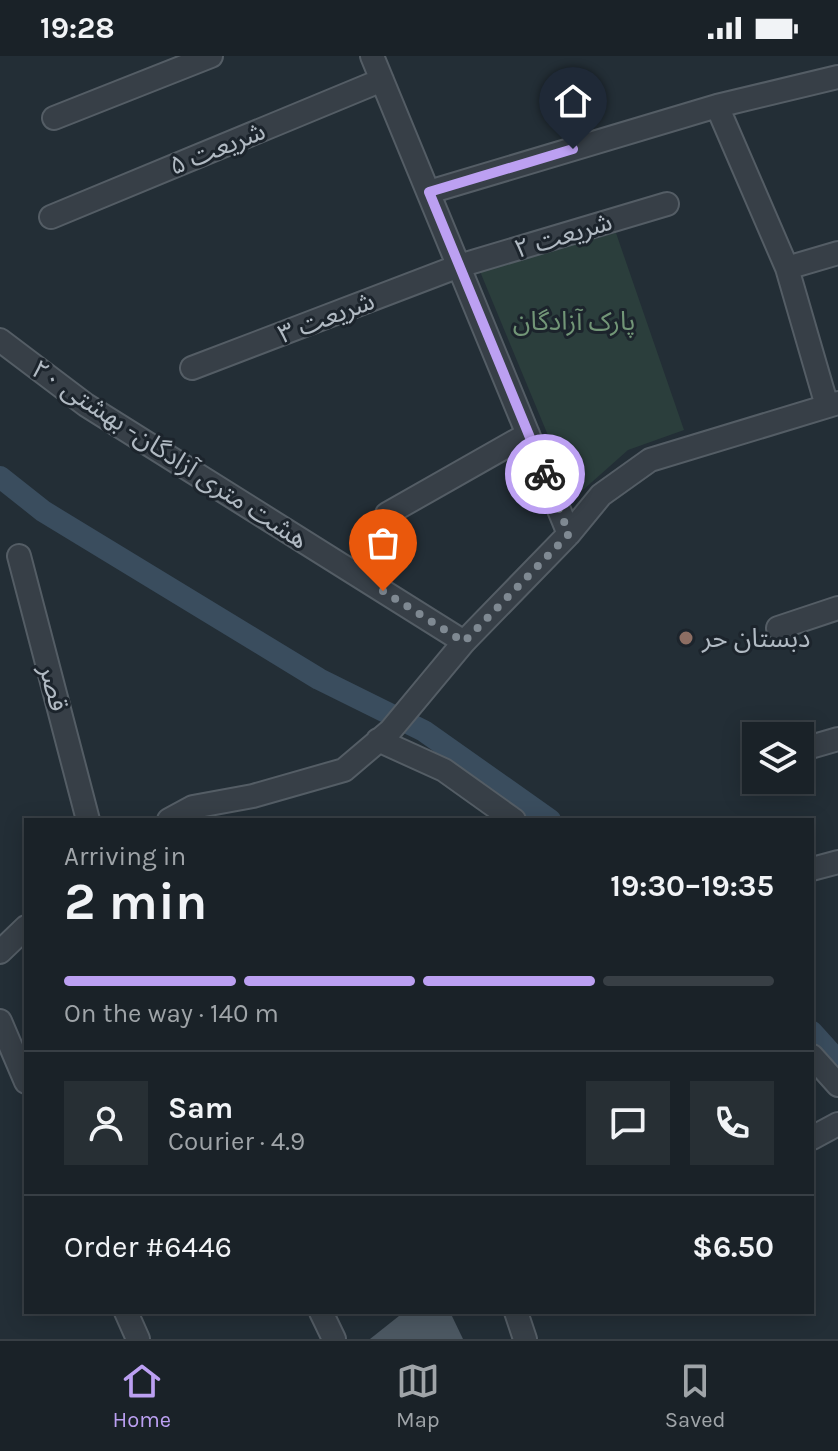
<!DOCTYPE html>
<html lang="en">
<head>
<meta charset="utf-8">
<style>
	body { margin:0; font-family:Karla,"Noto Sans Arabic",sans-serif; background:#272f34; color:#f1f3f6; height:100vh; display:flex; flex-direction:column; font-size:30px; white-space:nowrap }
	* { box-sizing:border-box; margin:0 }
	p { font-size:26px; color:#9fa4a8 }
	.icon { flex:none; width:44px; height:44px; fill:none; stroke:currentColor; stroke-width:2; stroke-linecap:round; stroke-linejoin:round }
	.map { position:relative; flex:1; overflow:hidden }
	.drawer { position:absolute; left:24px; top:762px; width:790px; height:496px; display:flex; flex-direction:column; background:#1a2228; border-radius:0px; box-shadow:0 4px 20px #0003,0 0 0 2px #383f45 }
	.drawer>* { flex:none }
	.fabs { position:absolute; left:742px; top:666px; display:grid; gap:16px }
	.fabs a { display:grid; place-items:center; width:72px; height:72px; border-radius:0px; background:#1a2228; box-shadow:0 4px 20px #0003,0 0 0 2px #383f45; font-size:40px }
	.pin { position:absolute; display:grid; place-items:center; width:68px; height:68px; color:#fff; margin:-82px -34px; border-radius:50% 50% 50% 0; rotate:-45deg; box-shadow:0 0 8px #0007 }
	.pin .icon { rotate:45deg }
	.courier { position:absolute; display:grid; place-items:center; width:80px; height:80px; margin:-40px; border:6px solid #bca0f2; border-radius:50%; background:#fff; color:#222; box-shadow:0 2px 10px #0007 }
	.headline em { font-style:normal; font-weight:700 }
	.headline div { display:flex; flex-direction:column-reverse }
	.headline { display:flex; align-items:center; justify-content:space-between; height:136px; padding:0 40px }
	h1 { font-size:52px; font-weight:700; line-height:60px }
	.bar { display:grid; grid-template-columns:repeat(4,1fr); gap:12px 8px; align-content:center; height:96px; padding:0 40px }
	.bar i { height:10px; border-radius:6px; background:#383f45 }
	.bar .selected { background:#bca0f2 }
	.bar p { grid-column:span 4 }
	.line { display:flex; align-items:center; gap:20px; padding:0 40px; border-top:2px solid #383f45 }
	.line div { flex:1 }
	.round { display:grid; place-items:center; flex:none; width:84px; height:84px; border-radius:0px; background:#272f34 }
	.status { display:flex; justify-content:space-between; align-items:center; height:56px; padding:0 40px; background:#1a2228; direction:ltr }
	.status svg { height:22px; fill:currentColor }
	.tab-bar { display:flex; justify-content:space-around; align-items:center; height:112px; border-top:2px solid #383f45; background:#1a2228; font-size:22px; color:#9fa4a8 }
	.tab-bar a { display:grid; justify-items:center; gap:4px }
	.tab-bar .selected { color:#bca0f2 }
	.map>svg:first-child { display:block }
</style>
</head>
<body>
<div class="status"><b>19:28</b><svg viewBox="0 0 49 12"><path d="M0 12V9h3v3zM5 12V6h3v6zM10 12V3h3v9zM15 12V0h3v12zM26 1h20v11H26zM47 4h2v5h-2z"/></svg></div>
<div class="map">
<svg width="838" height="1283" viewBox="0 0 838 1283">
	<rect width="100%" height="100%" fill="#232e36"/>
	<path fill="#2b3e3c" d="M616 177 684 374 628 394 574 442 479 213Z"/>
	<g fill="none" stroke-linecap="round" stroke-linejoin="round">
		<path stroke="#3a4d5e" stroke-width="22" d="M0 421 43 455 319 623 424 675 550 764
			M812 976 838 1005"/>
	</g>
	<path fill="#4c5862" d="M404 1256H450L463 1283H370Z"/>
	<g fill="none" stroke-linecap="round" stroke-linejoin="round">
		<g stroke="#545d65" stroke-width="26">
			<path id="street" d="M372 0 569 478
				M717 50 787 212 827 350
				M54 62 211 0
				M429 136 717 50 838 21
				M51 161 382 24
				M787 212 838 197
				M0 284 86 349 464 586
				M192 312 459 210 667 148
				M387 458 528 378
				M19 500 88 764
				M778 572 838 552
				M378 684 444 714 514 764
				M800 694 838 683
				M169 764 193 751 253 740 344 714 390 675 464 586 569 478 601 439 650 404 838 347
				M812 813 838 806
				M0 896 26 871
				M0 965 26 1026
				M812 1000 838 1029
				M812 1082 838 1068
				M126 1256 138 1283
				M321 1256 334 1283
				M516 1256 525 1283"/>
		</g>
		<use href="#street" stroke="#373f47" stroke-width="22"/>
	</g>
	<g fill="none" stroke-linecap="round" stroke-linejoin="round">
		<path stroke="#7f8992" stroke-width="8" stroke-dasharray="0 14.4" d="M383 535 464 586 569 478 545 418"/>
		<path stroke="#bca0f2" stroke-width="10" d="M545 418 429 136 573 93"/>
	</g>
	<circle fill="#8d6e63" stroke="#1c242c" stroke-width="3" cx="686" cy="582" r="8"/>
	<g text-anchor="middle" stroke-width="6" stroke-linejoin="round" paint-order="stroke">
		<g font-size="26" fill="#b1bac3" stroke="#1c242c">
			<text transform="translate(217 92) rotate(-22)" y="9">۵ شریعت</text>
			<text transform="translate(563 179) rotate(-17)" y="9">۲ شریعت</text>
			<text transform="translate(326 261) rotate(-21)" y="9">۳ شریعت</text>
			<text transform="translate(170 398) rotate(33)" y="9">هشت متری آزادگان- بهشتی ۲۰</text>
			<text transform="translate(54 632) rotate(75)" y="9">قصر</text>
		</g>
		<g font-size="26" fill="#729677" stroke="#1c242c">
			<text x="574" y="274">پارک آزادگان</text>
		</g>
		<g font-size="26" fill="#b1bac3" stroke="#1c242c" text-anchor="start">
			<text x="702" y="591">دبستان حر</text>
		</g>
	</g>
</svg>
<div class="fabs">
<a><svg class="icon" aria-label="layers" viewBox="0 0 24 24"><path d="M12 4l9 5-9 5-9-5zM3 14l9 5 9-5"/></svg></a>
</div>
<div class="pin" style="left:383px;top:535px;background:#ea580c"><svg class="icon" aria-label="bag" viewBox="0 0 24 24"><path d="M5 8h14l-1 12H6zM9 8a3 3 0 0 1 6 0"/></svg></div>
<div class="pin" style="left:573px;top:93px;background:#1f2937"><svg class="icon" aria-label="home" viewBox="0 0 24 24"><path d="M3 11l9-7 9 7M6 9v11h12V9"/></svg></div>
<div class="courier" style="left:545px;top:418px"><svg class="icon" aria-label="bike" viewBox="0 0 24 24"><circle cx="6" cy="16" r="4"/><circle cx="18" cy="16" r="4"/><path d="M6 16l4-8h5l3 8M10 8l3 8H6M13 5h3"/></svg></div>
<section class="drawer">
<div class="headline"><div><h1>2 min</h1><p>Arriving in</p></div><em>19:30–19:35</em></div>
<div class="bar"><i class="selected"></i><i class="selected"></i><i class="selected"></i><i></i><p>On the way · 140 m</p></div>
<div class="line" style="height:144px"><a class="round"><svg class="icon" aria-label="person" viewBox="0 0 24 24"><circle cx="12" cy="8" r="4"/><path d="M4 21q1-7 8-7t8 7"/></svg></a><div><b>Sam</b><p>Courier · 4.9</p></div><a class="round"><svg class="icon" aria-label="chat" viewBox="0 0 24 24"><path d="M4 5h16v11H9l-5 4z"/></svg></a><a class="round"><svg class="icon" aria-label="phone" viewBox="0 0 24 24"><path d="M5 4h4l2 5-3 2q2 4 5 5l2-3 5 2v4C11 20 4 13 5 4z"/></svg></a></div>
<div class="line" style="height:104px"><div>Order #6446</div><b>$6.50</b></div>
</section>
</div>
<nav class="tab-bar">
<a class="selected"><svg class="icon" aria-label="home" viewBox="0 0 24 24"><path d="M3 11l9-7 9 7M6 9v11h12V9"/></svg>Home</a>
<a><svg class="icon" aria-label="map" viewBox="0 0 24 24"><path d="M3 6l6-2 6 2 6-2v14l-6 2-6-2-6 2zM9 4v14M15 6v14"/></svg>Map</a>
<a><svg class="icon" aria-label="saved" viewBox="0 0 24 24"><path d="M7 4h10v16l-5-4-5 4z"/></svg>Saved</a>
</nav>
</body>
</html>
